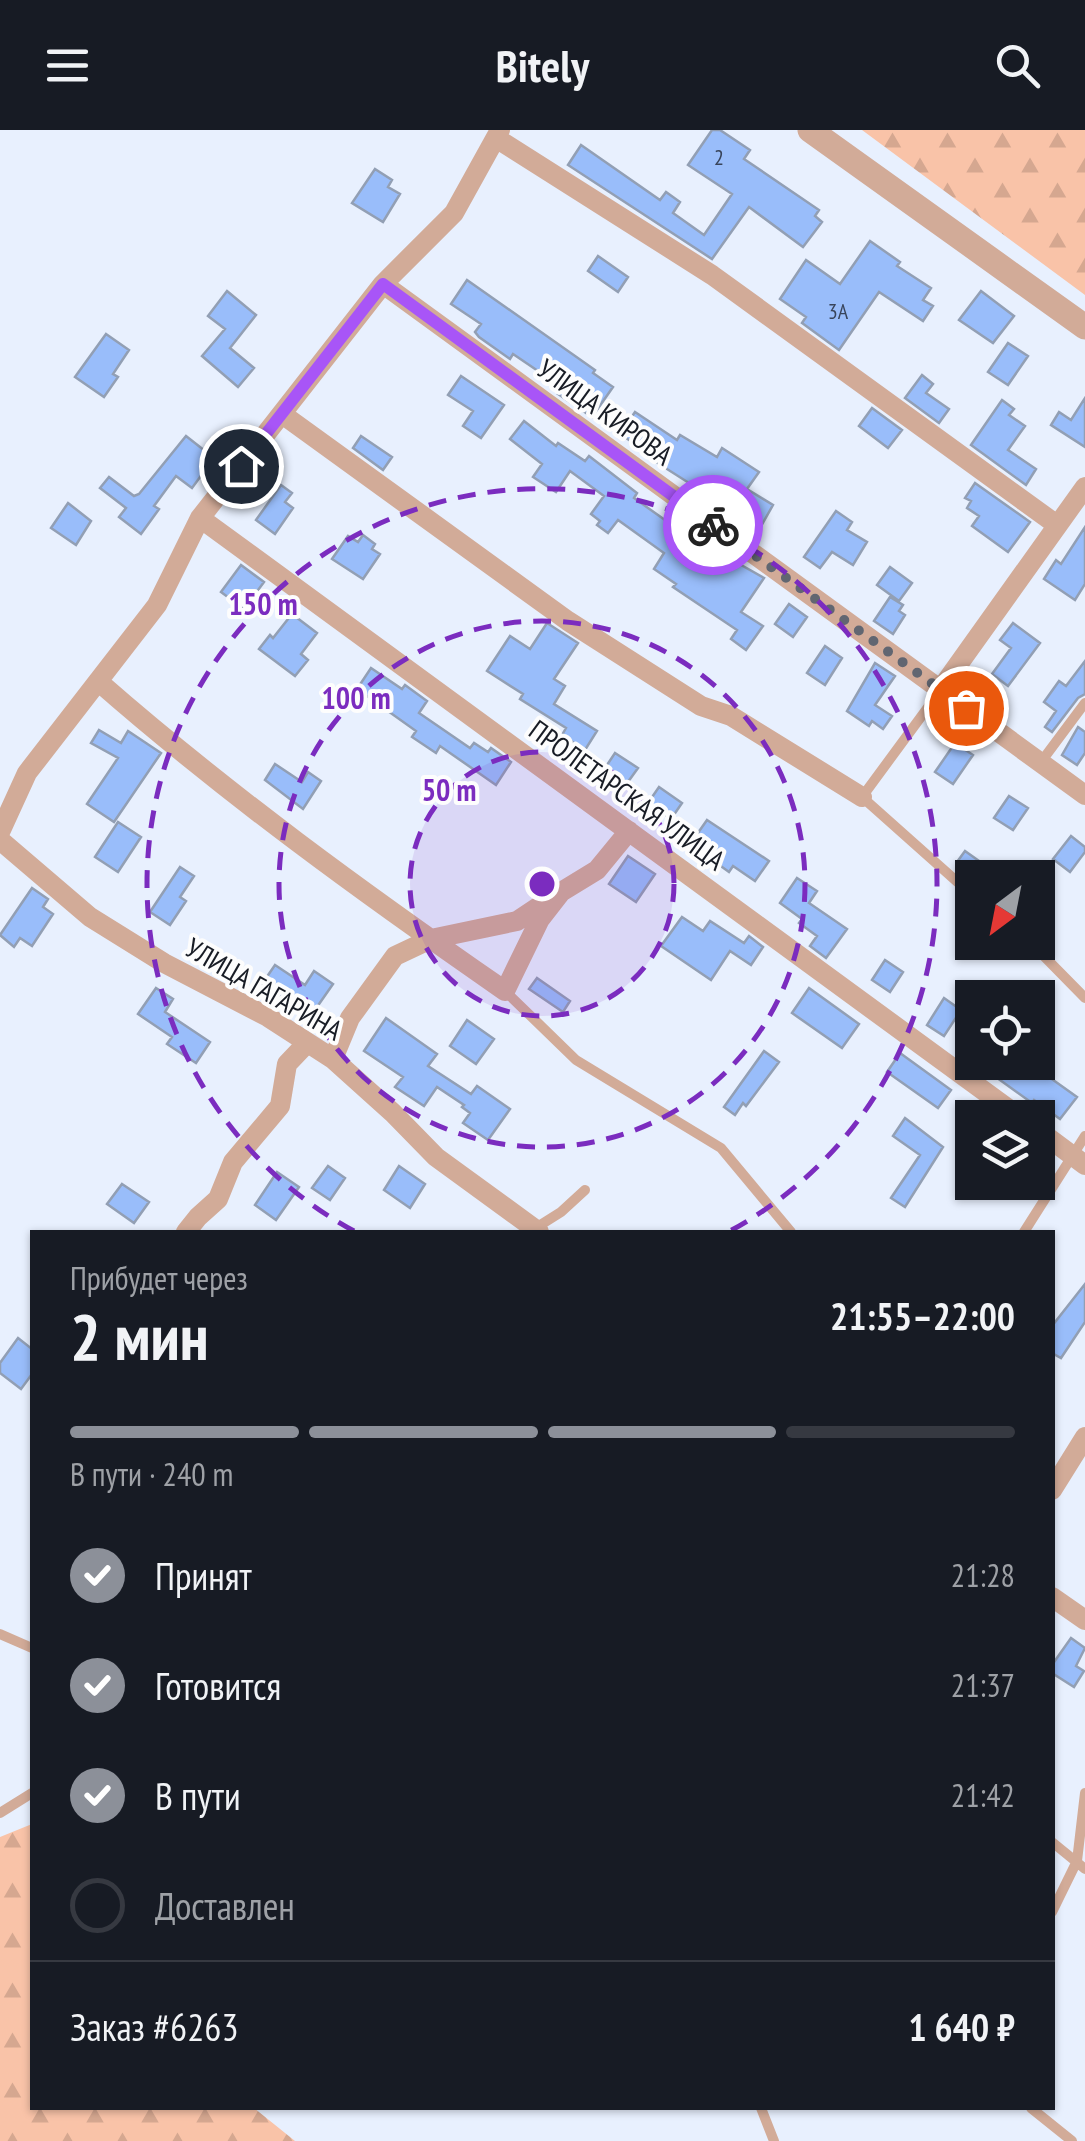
<!DOCTYPE html>
<html lang="ru">
<head>
<meta charset="utf-8">
<style>
	body { margin:0; font-family:"PT Sans Narrow",sans-serif; background:#242831; color:#f1f3f6; height:100vh; display:flex; flex-direction:column; font-size:38px; white-space:nowrap }
	* { box-sizing:border-box; margin:0 }
	p { font-size:32px; color:#9ea1a6 }
	.icon { flex:none; width:55px; height:55px; fill:none; stroke:currentColor; stroke-width:2; stroke-linecap:round; stroke-linejoin:round }
	.map { position:relative; flex:1; overflow:hidden }
	.details { position:absolute; left:30px; top:1100px; width:1025px; height:880px; display:flex; flex-direction:column; background:#171b24; border-radius:0px; box-shadow:0 2px 8px #0004 }
	.details>* { flex:none }
	.needle { width:65px; rotate:212deg }
	.buttons { position:absolute; left:955px; top:730px; display:grid; gap:20px }
	.buttons a { display:grid; place-items:center; width:100px; height:100px; border-radius:0px; background:#171b24; box-shadow:0 2px 8px #0004; font-size:50px }
	.pin { position:absolute; display:grid; place-items:center; width:85px; height:85px; color:#fff; margin:-42px; border:5px solid #fff; border-radius:50%; box-shadow:0 2px 10px #0007 }
	.courier { position:absolute; display:grid; place-items:center; width:100px; height:100px; margin:-50px; border:8px solid #a855f7; border-radius:50%; background:#fff; color:#222; box-shadow:0 2px 12px #0007 }
	.headline em { font-style:normal; font-weight:800 }
	.headline div { display:flex; flex-direction:column-reverse }
	.headline { display:flex; align-items:center; justify-content:space-between; height:170px; padding:0 40px }
	h1 { font-size:65px; font-weight:800; line-height:75px }
	.bar { display:grid; grid-template-columns:repeat(4,1fr); gap:15px 10px; align-content:center; height:120px; padding:0 40px }
	.bar i { height:12px; border-radius:8px; background:#363941 }
	.bar .on { background:#8c9099 }
	.bar p { grid-column:span 4 }
	.line { display:flex; align-items:center; gap:25px; padding:0 40px; border-top:2px solid #363941 }
	.line div { flex:1 }
	ol { padding:0 40px; list-style:none }
	li { display:flex; align-items:center; gap:30px; height:110px }
	li p { margin-inline-start:auto }
	li .icon { padding:10px; border-radius:50%; background:#8c9099; color:#fff; stroke-width:4 }
	li:last-child { color:#9ea1a6 }
	li i { width:55px; height:55px; border:5px solid #363941; border-radius:50% }
	header { display:flex; justify-content:space-between; align-items:center; height:130px; padding:0 40px; background:#171b24; font-size:45px; font-weight:800 }
	.map>svg:first-child { display:block }
</style>
</head>
<body>
<header><svg class="icon" aria-label="menu" viewBox="0 0 24 24"><path d="M4 6h16M4 12h16M4 18h16"/></svg>Bitely<svg class="icon" aria-label="search" viewBox="0 0 24 24"><circle cx="10" cy="10" r="6"/><path d="M15 15l6 6"/></svg></header>
<div class="map">
<svg width="1085" height="2011" viewBox="0 0 1085 2011">
	<defs>
		<pattern id="forest-firs" width="22" height="20" patternUnits="userSpaceOnUse" patternTransform="scale(2.5)"><rect width="22" height="20" fill="#f9c3a8"/><path d="M5 1l3.5 6h-7zM16 11l3.5 6h-7z" fill="#d5a790"/></pattern>
	</defs>
	<rect width="100%" height="100%" fill="#e8f0fe"/>
	<path fill="url(#forest-firs)" d="M862 0H1085V165Z
		M32 1694V1978H254L295 2011H0V1707Z"/>
	<path fill="#99bdfa" stroke="#929fb4" stroke-width="2.5" d="M712 0H720L750 20 744 29 819 80 815 86 822 92 803 117 749 77 712 129 568 35 581 15 660 70 666 62 680 72 673 83 704 105 732 64 688 35Z
		M375 39 392 50 388 57 400 64 383 92 352 73Z
		M870 111 900 132 897 136 931 158 923 170 933 176 923 191 879 162 839 220 802 193 806 187 780 169 806 130 840 154Z
		M598 126 628 147 618 162 588 141Z
		M467 150 595 240 593 243 613 257 592 287 558 264 561 260 537 244 538 241 513 224 510 229 479 207 475 202 481 194 451 174Z
		M227 161 256 185 230 218 254 238 238 257 202 226 225 199 208 186Z
		M981 161 1014 186 993 213 959 190Z
		M106 204 129 220 113 244 118 247 104 267 75 247Z
		M1008 213 1028 226 1008 255 988 242Z
		M922 245 933 254 926 263 949 279 939 293 905 268Z
		M461 246 504 275 481 308 463 296 473 281 448 265Z
		M1085 268V317L1051 295 1059 282 1071 290Z
		M1002 270 1014 279 1009 285 1025 296 1008 320 1036 339 1026 355 971 315Z
		M872 278 902 300 888 318 859 296Z
		M635 282 677 310 680 305 717 327 722 318 759 342 747 359 773 375 760 398 648 327 650 324 620 304Z
		M524 291 556 316 558 313 585 331 589 326 637 363 634 368 672 395 719 426 720 423 764 448 741 482 763 496 746 520 731 509 737 500 673 457 676 454 654 439 664 423 618 390 608 403 597 395 600 391 591 384 604 366 570 341 556 362 533 347 542 334 510 309Z
		M186 306 214 328 192 358 176 346 154 376 159 379 141 404 119 387 126 378 100 358 109 347 134 366 139 364Z
		M361 306 392 327 383 340 353 318Z
		M975 353 1030 392 1008 422 972 396 979 386 967 378 971 371 965 368Z
		M281 355 292 363 285 372 293 378 275 404 256 390Z
		M68 373 91 391 76 415 51 398Z
		M836 381 852 392 847 400 867 412 853 435 832 422 820 438 804 427Z
		M1085 397V454L1075 470 1044 449 1056 430 1061 434Z
		M363 405 375 414 372 419 380 424 363 449 332 429 348 406 358 412Z
		M241 435 264 452 244 479 221 462Z
		M890 437 912 453 899 471 877 455Z
		M890 467 903 475 899 481 905 485 893 504 874 491Z
		M789 474 807 487 793 507 775 494Z
		M292 484 317 503 301 524 308 530 295 546 259 519 270 505 273 508Z
		M547 493 578 513 554 549 565 556 554 574 597 601 585 620 562 605 566 598 520 569 523 564 487 541 510 506 530 519Z
		M1013 493 1040 513 1008 556 992 544 1011 518 1000 510Z
		M825 516 842 528 825 555 807 543Z
		M1085 531V564L1078 568 1052 602 1045 597 1056 581 1044 572 1059 551 1066 556Z
		M875 533 895 546 875 575 892 586 883 599 872 591 869 596 847 581Z
		M371 538 402 559 405 555 427 571 419 583 470 618 474 613 488 622 491 618 511 632 496 655 440 616 436 623 412 607 416 601 357 559Z
		M1078 597 1085 602V623L1077 635 1062 625Z
		M99 600 121 613 128 601 161 623 114 692 87 674 118 628 91 613Z
		M955 613 973 625 953 654 935 642Z
		M615 623 638 638 625 656 603 641Z
		M275 634 302 652 308 642 321 651 303 679 265 650Z
		M659 657 682 673 671 689 648 673Z
		M1009 666 1028 678 1013 700 994 688Z
		M707 690 769 731 755 751 733 736 729 742 711 729 714 724 693 710Z
		M118 692 141 707 118 742 95 727Z
		M1071 706 1085 717V722L1070 742 1053 729Z
		M965 721 1003 748H979L957 732Z
		M628 726 655 744 636 772 609 754Z
		M180 737 194 746 180 767 186 771 170 795 150 782Z
		M797 748 817 761 809 773 847 799 826 828 810 816 817 806 799 793 802 789 780 773Z
		M32 758 48 769 43 777 53 784 32 816 20 808 14 817 0 805Z
		M682 787 703 801 710 791 744 813 749 806 763 817 751 835 730 821 711 850 661 816Z
		M885 830 903 842 890 862 872 850Z
		M275 835 305 855 314 841 333 854 310 887 262 854Z
		M537 848 570 871 563 882 529 859Z
		M156 858 173 869 165 882 210 912 196 933 167 914 172 907 138 884Z
		M809 858 859 894 842 918 792 883Z
		M944 868 961 880 944 906 927 895Z
		M386 888 437 924 428 936 471 964 477 956 510 979 488 1010 463 993 470 983 462 977 464 975 437 957 424 976 395 957 403 947 364 921Z
		M467 890 494 909 476 934 450 916Z
		M764 921 779 932 746 976 743 973 735 985 724 977Z
		M900 923 951 960 938 978 887 942Z
		M975 932H1028L1077 967 1060 989 1034 970 1032 973Z
		M905 988 943 1017 905 1077 891 1068 920 1025 893 1006Z
		M328 1036 345 1048 330 1070 312 1058Z
		M399 1036 425 1054 410 1078 384 1060Z
		M277 1042 299 1057 276 1090 255 1075Z
		M122 1054 149 1072 134 1093 107 1074Z
		M1085 1154V1192L1061 1228 1052 1223V1196Z
		M18 1208 32 1219V1244L21 1259 0 1243V1233Z
		M1071 1508 1085 1518 1076 1536 1084 1541 1074 1557 1052 1543V1535Z"/>
	<g fill="none" stroke-linecap="round" stroke-linejoin="round">
		<path stroke="#d2ab98" stroke-width="10" d="M940 561 862 667 972 765
			M1041 632 1085 573
			M1030 812 1085 868
			M505 861 576 930 721 1018 791 1102
			M534 1099 561 1082 585 1060
			M1024 1102 1085 1006
			M0 1504 32 1518
			M0 1683 32 1663
			M1052 1712 1085 1739
			M1052 1782 1077 1731 1085 1663
			M761 1978 774 2011
			M1031 1978 1072 2011"/>
		<path stroke="#d2ab98" stroke-width="20" d="M496 8 712 145 1057 395
			M383 154 1085 665
			M282 284 568 491 701 576 731 586 862 667
			M200 388 1021 988
			M99 552C227 664 365 764 505 861L540 789 561 762 597 740 629 701
			M940 560 1085 357
			M0 702 27 643 157 475 200 388 383 154 454 83 500 0
			M0 710 90 787 164 833 268 887 333 929 393 983 436 1027 539 1102
			M333 929 350 888 395 826 431 809 517 791 547 771
			M1038 1000 1085 1035
			M186 1102 198 1087 218 1069 233 1032 280 976 287 934 307 913
			M1052 1360 1085 1307
			M1052 1467 1085 1490"/>
		<path stroke="#d2ab98" stroke-width="25" d="M810 0 1085 197"/>
	</g>
	<g fill="none" stroke-linecap="round" stroke-linejoin="round">
		<path stroke="#616671" stroke-width="10" stroke-dasharray="0 18" d="M713 395 966 578"/>
		<path stroke="#a855f7" stroke-width="12" d="M241 336 383 154 713 395"/>
	</g>
	<circle cx="542" cy="754" r="132" fill="#7b2cbf" fill-opacity=".12"/>
	<g fill="none" stroke="#7b2cbf" stroke-width="5" stroke-dasharray="18 12">
		<circle cx="542" cy="754" r="132"/>
		<circle cx="542" cy="754" r="263"/>
		<path d="M354 1101A395 395 0 1 1 730 1101"/>
	</g>
	<g text-anchor="middle" stroke-width="8" stroke-linejoin="round" paint-order="stroke">
		<g font-size="22" fill="#38445a">
			<text x="719" y="35">2</text>
			<text x="838" y="189">3А</text>
		</g>
		<g font-size="28" fill="#181c25" stroke="#fdfdfd">
			<text transform="translate(605 282) rotate(36)" y="10">УЛИЦА КИРОВА</text>
			<text transform="translate(627 665) rotate(36)" y="10">ПРОЛЕТАРСКАЯ УЛИЦА</text>
			<text transform="translate(264 859) rotate(30)" y="10">УЛИЦА ГАГАРИНА</text>
		</g>
	</g>
	<circle cx="542" cy="754" r="15" fill="#7b2cbf" stroke="#fdfdfd" stroke-width="5"/>
	<g font-size="30" text-anchor="middle" font-weight="bold" fill="#7b2cbf" stroke="#fdfdfd" stroke-width="8" stroke-linejoin="round" paint-order="stroke">
		<text x="263" y="485">150 m</text>
		<text x="356" y="579">100 m</text>
		<text x="449" y="671">50 m</text>
	</g>
</svg>
<div class="buttons">
<a><svg class="needle" viewBox="-14 -14 28 28"><path d="M0-13l5 13h-10z" fill="#e53935"/><path d="M0 13l5-13h-10z" fill="#9ea1a6"/></svg></a>
<a><svg class="icon" aria-label="locate" viewBox="0 0 24 24"><circle cx="12" cy="12" r="6"/><path d="M12 2v4M12 18v4M2 12h4M18 12h4"/></svg></a>
<a><svg class="icon" aria-label="layers" viewBox="0 0 24 24"><path d="M12 4l9 5-9 5-9-5zM3 14l9 5 9-5"/></svg></a>
</div>
<div class="pin" style="left:966px;top:578px;background:#ea580c"><svg class="icon" aria-label="bag" viewBox="0 0 24 24"><path d="M5 8h14l-1 12H6zM9 8a3 3 0 0 1 6 0"/></svg></div>
<div class="pin" style="left:241px;top:336px;background:#1f2937"><svg class="icon" aria-label="home" viewBox="0 0 24 24"><path d="M3 11l9-7 9 7M6 9v11h12V9"/></svg></div>
<div class="courier" style="left:713px;top:395px"><svg class="icon" aria-label="bike" viewBox="0 0 24 24"><circle cx="6" cy="16" r="4"/><circle cx="18" cy="16" r="4"/><path d="M6 16l4-8h5l3 8M10 8l3 8H6M13 5h3"/></svg></div>
<section class="details">
<div class="headline"><div><h1>2 мин</h1><p>Прибудет через</p></div><em>21:55–22:00</em></div>
<div class="bar"><i class="on"></i><i class="on"></i><i class="on"></i><i></i><p>В пути · 240 m</p></div>
<ol>
<li><svg class="icon" aria-label="check" viewBox="0 0 24 24"><path d="M5 12l5 5 9-10"/></svg>Принят<p>21:28</p></li>
<li><svg class="icon" aria-label="check" viewBox="0 0 24 24"><path d="M5 12l5 5 9-10"/></svg>Готовится<p>21:37</p></li>
<li><svg class="icon" aria-label="check" viewBox="0 0 24 24"><path d="M5 12l5 5 9-10"/></svg>В пути<p>21:42</p></li>
<li><i></i>Доставлен</li>
</ol>
<div class="line" style="height:130px"><div>Заказ #6263</div><b>1 640 ₽</b></div>
</section>
</div>
</body>
</html>
